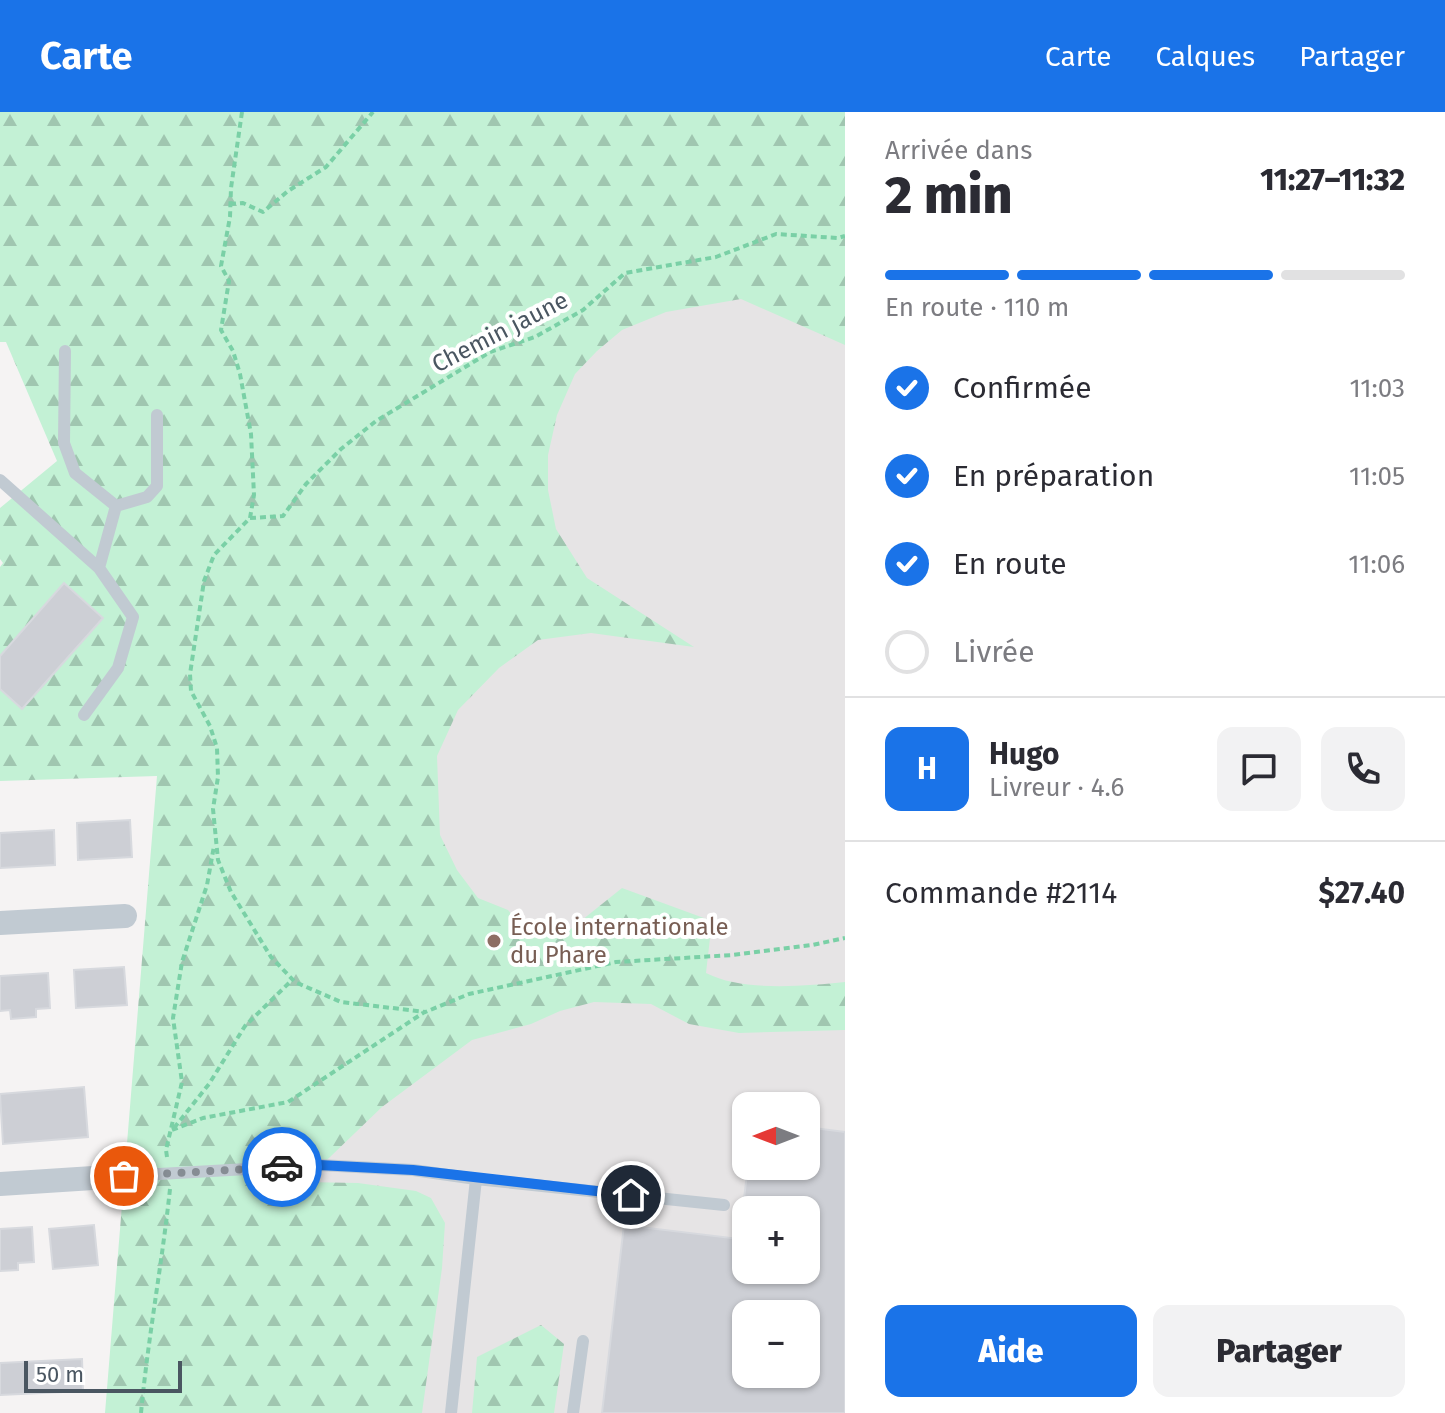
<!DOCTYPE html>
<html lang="fr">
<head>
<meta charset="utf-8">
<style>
	body { margin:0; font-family:"Fira Sans",sans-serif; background:#f2f2f3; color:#2b2b33; height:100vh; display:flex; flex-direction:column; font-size:30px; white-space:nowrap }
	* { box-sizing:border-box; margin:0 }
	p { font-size:26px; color:#7c7c81 }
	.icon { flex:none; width:44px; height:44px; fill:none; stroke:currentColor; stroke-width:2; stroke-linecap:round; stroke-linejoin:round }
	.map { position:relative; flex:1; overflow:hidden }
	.drawer { display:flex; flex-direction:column; background:#fff; width:600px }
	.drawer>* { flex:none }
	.needle { width:52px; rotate:270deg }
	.tools { position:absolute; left:732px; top:980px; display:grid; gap:16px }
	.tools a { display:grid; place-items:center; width:88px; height:88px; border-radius:16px; background:#fff; box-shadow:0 2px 6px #0004; font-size:40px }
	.scale { position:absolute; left:24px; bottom:20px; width:158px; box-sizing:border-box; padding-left:8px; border:4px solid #4a5661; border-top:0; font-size:22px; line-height:28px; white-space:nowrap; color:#4a5661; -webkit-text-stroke:6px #fff; paint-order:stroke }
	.pin { position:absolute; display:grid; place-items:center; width:68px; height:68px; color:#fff; margin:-34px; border:4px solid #fff; border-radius:50%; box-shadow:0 2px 8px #0007 }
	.courier { position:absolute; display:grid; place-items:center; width:80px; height:80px; margin:-40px; border:6px solid #1a73e8; border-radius:50%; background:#fff; color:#222; box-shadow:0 2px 10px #0007 }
	.head em { font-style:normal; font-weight:800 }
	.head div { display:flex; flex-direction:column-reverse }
	.head { display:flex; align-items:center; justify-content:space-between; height:136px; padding:0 40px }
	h1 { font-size:52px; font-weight:800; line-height:60px }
	.bar { display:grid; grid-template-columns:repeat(4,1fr); gap:12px 8px; align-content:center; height:96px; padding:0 40px }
	.bar i { height:10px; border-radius:6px; background:#e1e1e2 }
	.bar .current { background:#1a73e8 }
	.bar p { grid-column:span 4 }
	.line { display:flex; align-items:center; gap:20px; padding:0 40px; border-top:2px solid #e1e1e2 }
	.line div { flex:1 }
	.round { display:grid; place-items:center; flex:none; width:84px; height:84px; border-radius:16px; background:#f2f2f3 }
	ol { padding:0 40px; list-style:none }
	li { display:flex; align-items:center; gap:24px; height:88px }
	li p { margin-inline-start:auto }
	li .icon { padding:8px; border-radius:50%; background:#1a73e8; color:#fff; stroke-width:4 }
	li:last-child { color:#7c7c81 }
	li i { width:44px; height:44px; border:4px solid #e1e1e2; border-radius:50% }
	.action { display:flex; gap:16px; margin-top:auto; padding:16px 40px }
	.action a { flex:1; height:92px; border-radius:16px; background:#1a73e8; color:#fff; font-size:32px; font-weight:800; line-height:92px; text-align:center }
	.action a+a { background:#f2f2f3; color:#2b2b33 }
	header { display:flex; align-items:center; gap:48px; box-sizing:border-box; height:112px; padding:0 40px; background:#1a73e8; color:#fff }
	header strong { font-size:38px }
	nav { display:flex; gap:44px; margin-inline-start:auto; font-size:28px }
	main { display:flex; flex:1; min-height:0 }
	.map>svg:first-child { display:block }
</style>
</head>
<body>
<header>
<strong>Carte</strong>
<nav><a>Carte</a><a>Calques</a><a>Partager</a></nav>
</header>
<main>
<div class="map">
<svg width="845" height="1301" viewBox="0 0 845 1301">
	<defs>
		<pattern id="forest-firs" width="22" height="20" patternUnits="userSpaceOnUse" patternTransform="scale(2)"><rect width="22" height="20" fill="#c3f1d5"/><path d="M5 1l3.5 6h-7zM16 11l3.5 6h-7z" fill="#a0c6b0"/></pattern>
	</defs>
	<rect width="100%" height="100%" fill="#f5f3f3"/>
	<path fill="#e6e4e5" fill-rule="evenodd" d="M579 97 845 206V1301H105ZM746 994H806V1054H746ZM746 1098H806V1158H746ZM746 1202H806V1262H746Z"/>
	<path fill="url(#forest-firs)" d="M0 0H845V233L741 187 666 200 622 218 597 239 575 262 557 303 548 343V378L556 417 587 466 694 535 591 521 538 528 499 556 458 598 437 644 440 723 457 758 478 786 508 798 521 814 535 824 567 820 622 776 712 809 706 861C743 880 804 874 845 870V918L739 921 689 912 651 892 594 890 560 899 531 912 472 928 382 995 304 1070 358 1071 416 1079 431 1086 445 1111 442 1156 422 1301H105L157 664 0 669V455L3 451 0 447V396L57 349 6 230H0Z
		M541 1213 564 1232 554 1301H472L477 1245Z"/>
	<path fill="#cdcfd5" stroke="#d7d9de" stroke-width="2" fill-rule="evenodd" d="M64 471 103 506 22 597 0 577V544Z
		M130 708 132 745 78 748 77 711Z
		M54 718 55 753 0 756V721Z
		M124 855 127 893 76 896 74 858Z
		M48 861 50 896 36 897V905L11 907 10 898 0 899V864Z
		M84 975 88 1025 3 1032 0 982Z
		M806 1015 845 1020V1301H602L624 1113 739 1127 748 1054H806ZM746 1098H806V1158H746ZM746 1202H806V1262H746Z
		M94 1113 98 1153 53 1157 49 1117Z
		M32 1115 34 1150 18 1151V1158L0 1159V1117Z
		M82 1247 83 1279 0 1283V1251Z"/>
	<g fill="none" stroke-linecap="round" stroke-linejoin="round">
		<path stroke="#7ad0a6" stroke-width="4" stroke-dasharray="6 4" stroke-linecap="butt" d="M242 0 231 76 230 105 221 154 229 169 221 218 233 239 240 262 251 322 254 383 250 406 214 443 204 469 190 562 191 579 210 614 217 636 218 665 213 697 218 748 231 780 271 845 295 870 341 890 426 900
			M230 92 243 91 263 100 288 79 326 55 373 0
			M250 406 283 404 306 372 341 337 376 309 490 240 535 225 583 198 625 161 716 145 776 122 838 126 845 124
			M174 1016 209 972 245 914 292 868
			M172 1018 203 1006 288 990 423 901 469 882 616 850 733 843 812 833 845 826
			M167 1045 166 1038 182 970 173 906 182 850 207 773 214 734
			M141 1301C148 1226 162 1152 170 1077"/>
		<path stroke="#c1cad2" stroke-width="12" d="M65 239 64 331 75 361 116 394 99 456
			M0 368 99 456 133 505 118 556 84 603
			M116 394 147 385 157 374V303
			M124 1064 319 1053 413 1058 476 1067 724 1093
			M451 1301 476 1067
			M573 1301 583 1229"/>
		<path stroke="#c1cad2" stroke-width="24" d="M0 811 125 804
			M0 1072 124 1064"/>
	</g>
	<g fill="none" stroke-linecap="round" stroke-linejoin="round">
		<path stroke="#868d94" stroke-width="8" stroke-dasharray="0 14.4" d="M124 1064 282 1055"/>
		<path stroke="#1a73e8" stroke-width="10" d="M282 1055 319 1053 413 1058 631 1083"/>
	</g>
	<circle fill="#8d6e63" stroke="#fff" stroke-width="3" cx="494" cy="829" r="8"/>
	<g text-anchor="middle" stroke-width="8" stroke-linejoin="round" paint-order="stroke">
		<g font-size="24" fill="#4a5661" stroke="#fff">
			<text transform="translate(500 220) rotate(-27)" y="8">Chemin jaune</text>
		</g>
		<g font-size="24" fill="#785e54" stroke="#fff" text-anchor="start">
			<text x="510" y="823">École internationale<tspan x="510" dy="28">du Phare</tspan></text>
		</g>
	</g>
</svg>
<div class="tools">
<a><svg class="needle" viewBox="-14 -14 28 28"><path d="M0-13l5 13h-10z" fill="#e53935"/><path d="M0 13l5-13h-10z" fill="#7c7c81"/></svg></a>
<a>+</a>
<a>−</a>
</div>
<div class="scale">50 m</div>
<div class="pin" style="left:124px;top:1064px;background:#ea580c"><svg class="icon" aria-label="bag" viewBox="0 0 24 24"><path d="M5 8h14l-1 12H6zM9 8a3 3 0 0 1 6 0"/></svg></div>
<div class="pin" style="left:631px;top:1083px;background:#1f2937"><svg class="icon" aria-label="home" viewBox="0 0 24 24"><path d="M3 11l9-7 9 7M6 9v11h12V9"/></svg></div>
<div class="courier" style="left:282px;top:1055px"><svg class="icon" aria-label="car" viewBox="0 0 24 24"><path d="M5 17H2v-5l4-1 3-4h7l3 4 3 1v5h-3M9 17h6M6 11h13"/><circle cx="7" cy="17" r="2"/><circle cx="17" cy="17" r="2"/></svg></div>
</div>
<section class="drawer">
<div class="head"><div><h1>2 min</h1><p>Arrivée dans</p></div><em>11:27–11:32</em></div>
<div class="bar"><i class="current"></i><i class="current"></i><i class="current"></i><i></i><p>En route · 110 m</p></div>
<ol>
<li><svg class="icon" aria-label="check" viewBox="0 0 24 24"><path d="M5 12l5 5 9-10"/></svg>Confirmée<p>11:03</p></li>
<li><svg class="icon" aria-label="check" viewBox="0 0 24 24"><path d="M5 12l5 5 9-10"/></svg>En préparation<p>11:05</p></li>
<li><svg class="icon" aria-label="check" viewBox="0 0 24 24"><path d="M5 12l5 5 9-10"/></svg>En route<p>11:06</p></li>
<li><i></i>Livrée</li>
</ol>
<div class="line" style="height:144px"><b class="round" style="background:#1a73e8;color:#fff">H</b><div><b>Hugo</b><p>Livreur · 4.6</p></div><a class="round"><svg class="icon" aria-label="chat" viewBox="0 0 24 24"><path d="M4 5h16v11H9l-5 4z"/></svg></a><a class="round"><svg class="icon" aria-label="phone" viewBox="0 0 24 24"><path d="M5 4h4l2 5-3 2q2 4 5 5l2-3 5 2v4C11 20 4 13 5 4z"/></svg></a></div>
<div class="line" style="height:104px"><div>Commande #2114</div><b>$27.40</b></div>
<div class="action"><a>Aide</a><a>Partager</a></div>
</section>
</main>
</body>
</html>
